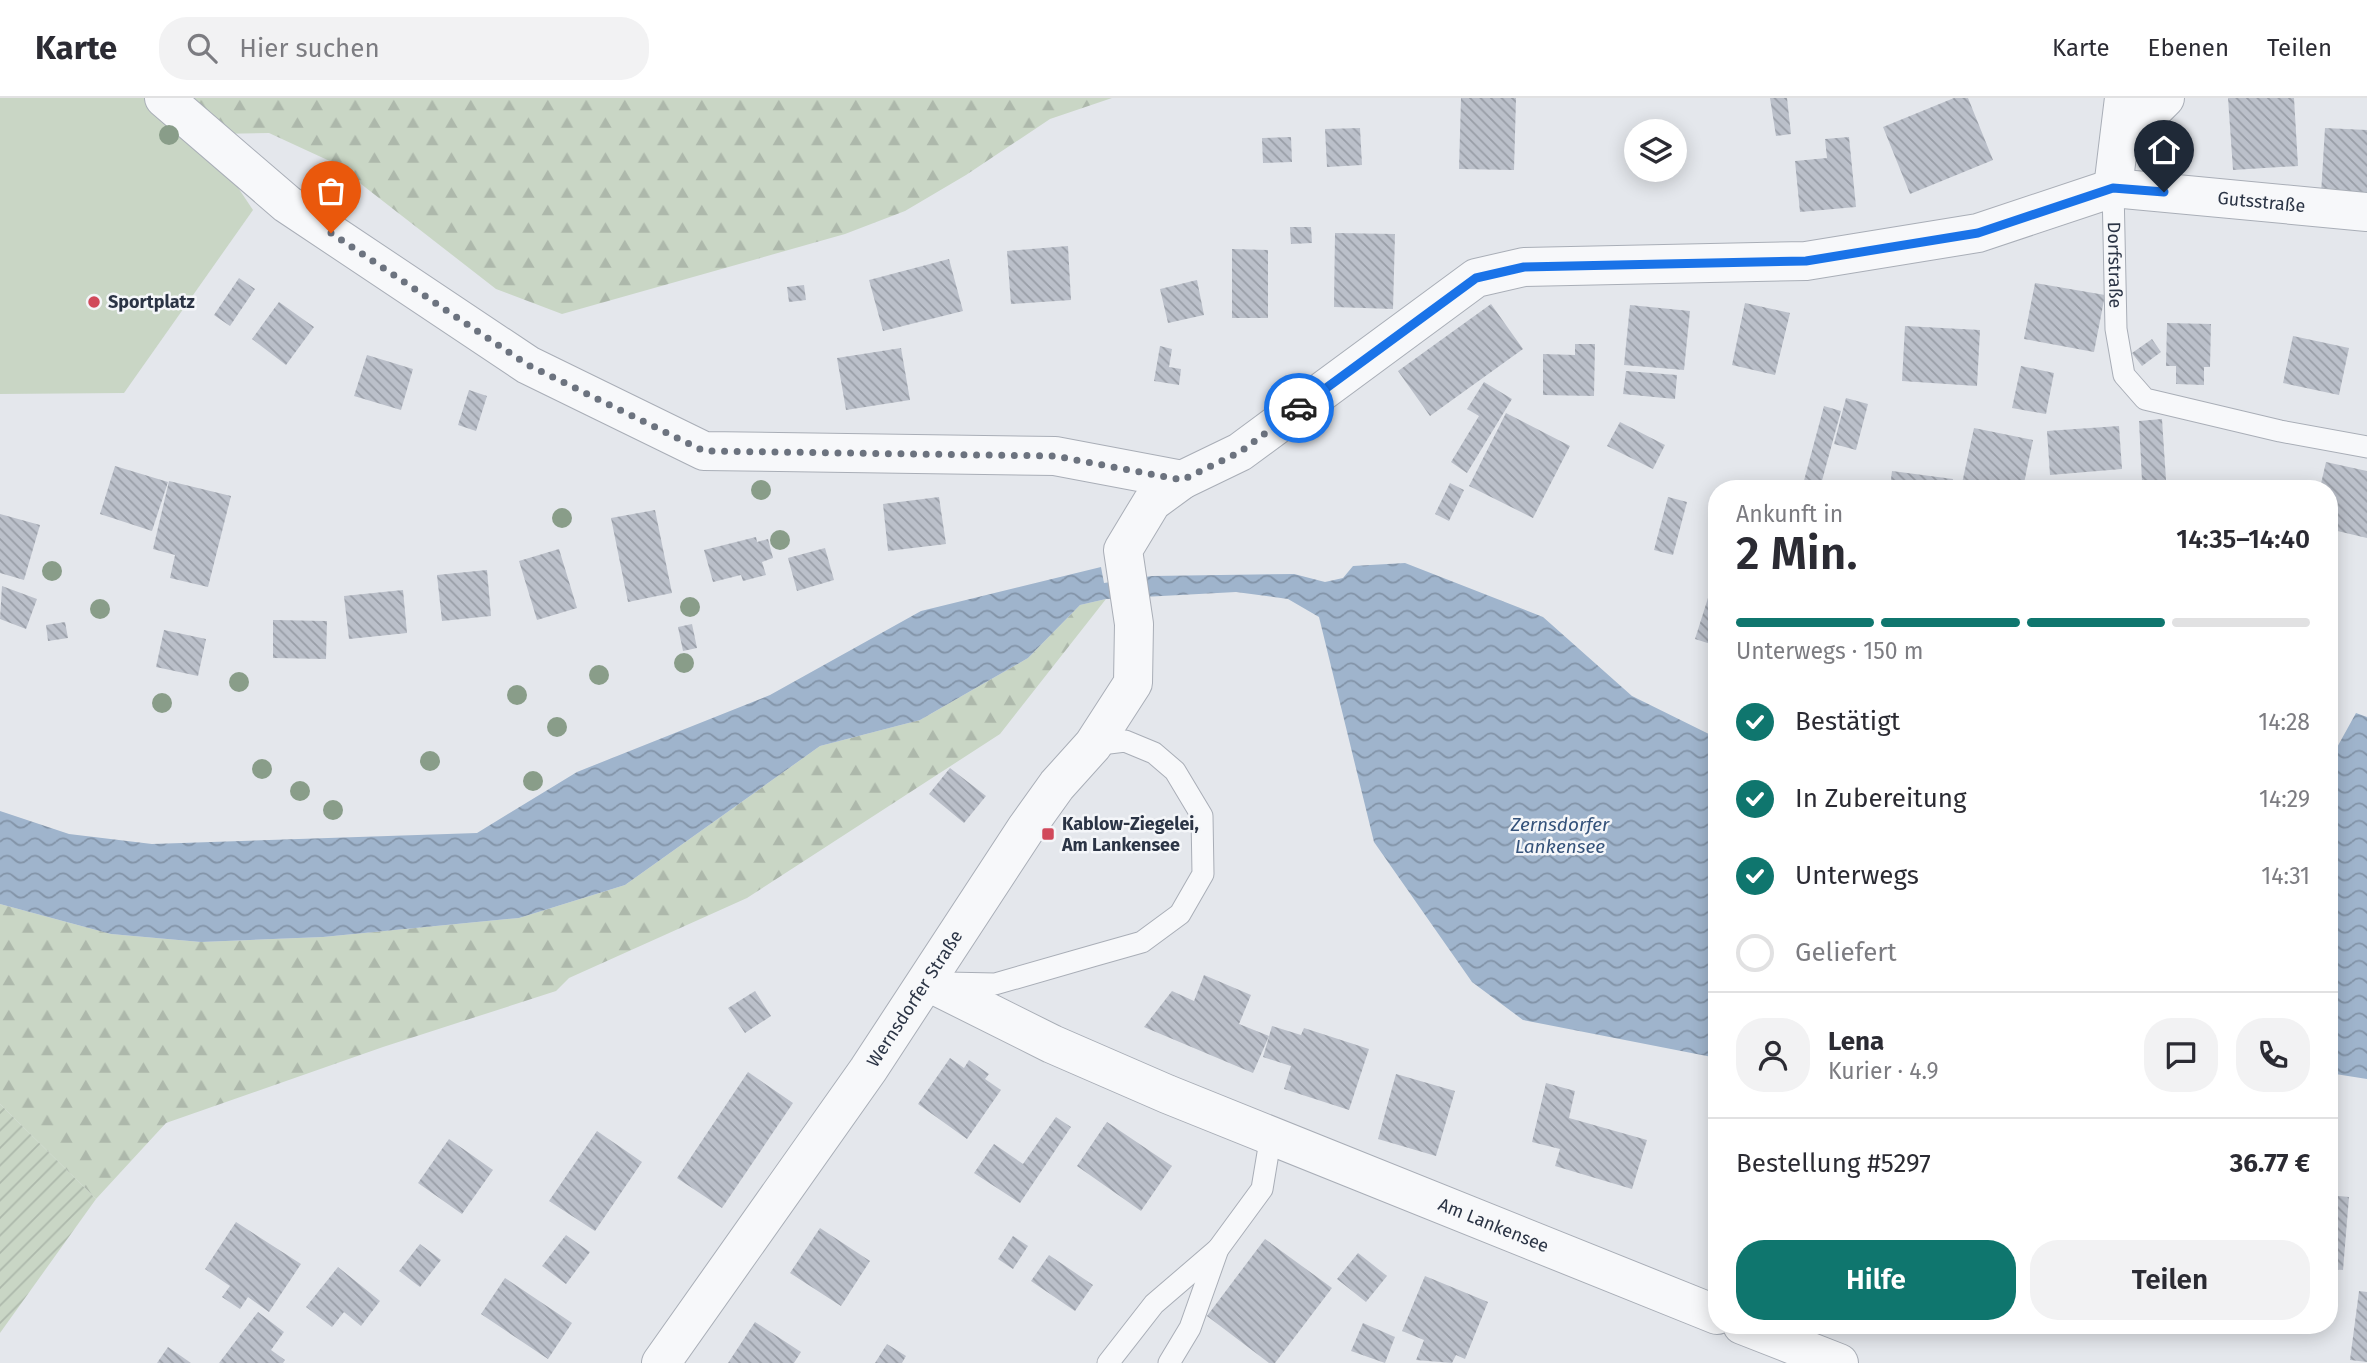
<!DOCTYPE html>
<html lang="de">
<head>
<meta charset="utf-8">
<style>
	body { margin:0; font-family:"Fira Sans",sans-serif; background:#f2f2f3; color:#2b2b33; height:100vh; display:flex; flex-direction:column; font-size:26px; white-space:nowrap }
	* { box-sizing:border-box; margin:0 }
	p { font-size:23px; color:#7c7c81 }
	.icon { flex:none; width:38px; height:38px; fill:none; stroke:currentColor; stroke-width:2; stroke-linecap:round; stroke-linejoin:round }
	.map { position:relative; flex:1; overflow:hidden }
	.sheet { position:absolute; left:1708px; top:382px; width:630px; height:854px; display:flex; flex-direction:column; background:#fff; border-radius:28px; box-shadow:0 4px 18px #0003 }
	.sheet>* { flex:none }
	.fabs { position:absolute; left:1624px; top:21px; display:grid; gap:14px }
	.fabs a { display:grid; place-items:center; width:63px; height:63px; border-radius:50%; background:#fff; box-shadow:0 4px 18px #0003; font-size:35px }
	.pin { position:absolute; display:grid; place-items:center; width:60px; height:60px; color:#fff; margin:-72px -30px; border-radius:50% 50% 50% 0; rotate:-45deg; box-shadow:0 0 7px #0007 }
	.pin .icon { rotate:45deg }
	.courier { position:absolute; display:grid; place-items:center; width:70px; height:70px; margin:-35px; border:5px solid #1a73e8; border-radius:50%; background:#fff; color:#222; box-shadow:0 2px 9px #0007 }
	.overview em { font-style:normal; font-weight:600 }
	.overview div { display:flex; flex-direction:column-reverse }
	.overview { display:flex; align-items:center; justify-content:space-between; height:119px; padding:0 28px }
	h1 { font-size:46px; font-weight:600; line-height:52px }
	.bar { display:grid; grid-template-columns:repeat(4,1fr); gap:10px 7px; align-content:center; height:84px; padding:0 28px }
	.bar i { height:9px; border-radius:5px; background:#e1e1e2 }
	.bar .selected { background:#0f766e }
	.bar p { grid-column:span 4 }
	.line { display:flex; align-items:center; gap:18px; padding:0 28px; border-top:2px solid #e1e1e2 }
	.line div { flex:1 }
	.round { display:grid; place-items:center; flex:none; width:74px; height:74px; border-radius:28px; background:#f2f2f3 }
	ol { padding:0 28px; list-style:none }
	li { display:flex; align-items:center; gap:21px; height:77px }
	li p { margin-inline-start:auto }
	li .icon { padding:7px; border-radius:50%; background:#0f766e; color:#fff; stroke-width:4 }
	li:last-child { color:#7c7c81 }
	li i { width:38px; height:38px; border:4px solid #e1e1e2; border-radius:50% }
	.action { display:flex; gap:14px; margin-top:auto; padding:14px 28px }
	.action a { flex:1; height:80px; border-radius:28px; background:#0f766e; color:#fff; font-size:28px; font-weight:600; line-height:80px; text-align:center }
	.action a+a { background:#f2f2f3; color:#2b2b33 }
	header { display:flex; align-items:center; gap:42px; box-sizing:border-box; height:98px; padding:0 35px; background:#fff; border-bottom:2px solid #e1e1e2 }
	header strong { font-size:33px }
	nav { display:flex; gap:38px; margin-inline-start:auto; font-size:24px }
	.search { width:490px; height:63px; background:#f2f2f3; display:flex; align-items:center; gap:18px; box-sizing:border-box; padding:0 24px; border-radius:28px; color:#7c7c81; font-size:26px }
	.map>svg:first-child { display:block }
</style>
</head>
<body>
<header>
<strong>Karte</strong>
<div class="search"><svg class="icon" aria-label="search" viewBox="0 0 24 24"><circle cx="10" cy="10" r="6"/><path d="M15 15l6 6"/></svg>Hier suchen</div>
<nav><a>Karte</a><a>Ebenen</a><a>Teilen</a></nav>
</header>
<div class="map">
<svg width="2367" height="1265" viewBox="0 0 2367 1265">
	<defs>
		<pattern id="forest-firs" width="22" height="20" patternUnits="userSpaceOnUse" patternTransform="scale(1.75)"><rect width="22" height="20" fill="#c9d6c5"/><path d="M5 1l3.5 6h-7zM16 11l3.5 6h-7z" fill="#adb8ab"/></pattern>
		<pattern id="garden-furrows" width="10" height="10" patternUnits="userSpaceOnUse" patternTransform="scale(1.75)"><rect width="10" height="10" fill="#c9d6c5"/><path d="M-1 1l2-2M0 10L10 0M9 11l2-2" fill="none" stroke="#adb8ab"/></pattern>
		<pattern id="water-waves" width="16" height="10" patternUnits="userSpaceOnUse" patternTransform="scale(1.75)"><rect width="16" height="10" fill="#9fb4cc"/><path d="M0 5q4-4 8 0t8 0" fill="none" stroke="#8293a7"/></pattern>
		<pattern id="building-back-hatch" width="6" height="6" patternUnits="userSpaceOnUse" patternTransform="scale(1.75)"><rect width="6" height="6" fill="#bbc0ca"/><path d="M-1 5l2 2M0 0l6 6M5-1l2 2" fill="none" stroke="#989da6"/></pattern>
	</defs>
	<rect width="100%" height="100%" fill="#e4e7ec"/>
	<path fill="#c9d6c5" d="M0 0H154L208 45 253 112 124 295 0 296Z"/>
	<path fill="url(#forest-firs)" d="M173 0H1112L1050 21 966 77 905 113 845 136 562 216 496 191 334 65 269 35 215 36Z
		M1106 501 1000 636 747 800 569 880 556 893 383 949 166 1025 96 1101 0 1006V806L111 836 201 844 323 839 519 820 625 787 820 648 920 622 1028 560 1080 507Z"/>
	<path fill="url(#garden-furrows)" d="M0 1006 96 1101 0 1235Z"/>
	<path fill="url(#water-waves)" d="M1405 465 1543 519 1632 598 1717 640V960L1523 922 1472 884 1374 744 1319 519 1288 501 1236 494 1106 501 1080 507 1028 560 920 622 820 648 625 787 519 820 323 839 201 844 111 836 0 806V713L69 736 152 746 477 735 577 674 770 597 921 513 1101 469 1104 485 1152 478 1294 476 1325 484 1343 480 1353 468Z
		M2356 615 2367 619V981L2329 975V653H2335Z"/>
	<path fill="url(#building-back-hatch)" d="M1461 0H1516L1514 72 1459 71Z
		M1770 0H1787L1791 36 1776 38Z
		M1954 0H1968L1993 62 1910 96 1883 29Z
		M2228 0H2294L2298 68 2233 72Z
		M1360 30 1362 67 1327 69 1325 31Z
		M2325 30 2367 32V98L2321 96Z
		M1291 39 1292 64 1263 65 1262 40Z
		M1849 39 1856 109 1800 114 1795 63 1827 60 1825 41Z
		M1290 129H1311L1312 145 1291 146Z
		M1335 135 1395 136 1393 211 1334 209Z
		M1068 148 1071 202 1011 206 1007 153Z
		M1232 151 1268 152V220H1232Z
		M949 161 963 213 883 233 869 182Z
		M239 180 255 191 230 228 214 217Z
		M1197 182 1204 217 1168 225 1160 191Z
		M2035 185 2105 197 2094 254 2024 241Z
		M804 187 806 202 789 204 787 189Z
		M279 204 314 229 286 267 252 241Z
		M1745 205 1790 215 1775 277 1732 267Z
		M1491 206 1523 251 1430 318 1398 273Z
		M1630 207 1690 213 1684 272 1624 267Z
		M2167 225 2211 226 2210 269H2204V287L2176 286V268H2166Z
		M1905 228 1980 232 1977 288 1902 283Z
		M2293 238 2349 250 2339 297 2283 285Z
		M2152 241 2161 254 2142 268 2132 255Z
		M1575 246H1595L1594 298 1543 297V256L1575 257Z
		M1160 248 1172 251 1169 269 1181 271 1179 287 1154 283Z
		M901 250 910 302 846 312 837 260Z
		M367 257 413 271 401 312 354 298Z
		M2021 268 2054 275 2046 316 2012 310Z
		M1626 273 1677 277 1675 301 1623 296Z
		M1484 284 1512 301 1467 375 1451 364 1479 318 1467 311Z
		M469 292 487 298 476 333 458 327Z
		M1846 300 1868 306 1856 352 1834 346Z
		M1824 308 1841 313 1820 390H1802Z
		M1506 315 1570 348 1533 420 1469 388Z
		M2162 321 2166 382 2142 383 2139 323Z
		M1620 324 1665 347 1653 371 1607 348Z
		M2119 328 2122 371 2050 377 2047 333Z
		M1974 330 2033 342 2023 390H1961Z
		M2326 364 2367 373V440L2329 431V390H2320Z
		M115 368 168 384 152 433 100 416Z
		M1892 373 1953 381 1952 390H1890Z
		M169 383 231 398 208 489 170 480 175 457 153 451Z
		M1450 385 1464 392 1449 423 1435 416Z
		M939 399 946 446 888 453 883 406Z
		M1668 399 1687 404 1673 457 1654 452Z
		M655 412 672 495 628 504 611 420Z
		M0 416 40 427 24 482 0 475Z
		M756 439 757 444 768 441 773 460 762 464 766 477 743 483 741 477 713 484 704 452Z
		M825 450 834 482 797 493 788 460Z
		M559 451 577 510 537 522 519 463Z
		M487 472 491 518 442 523 437 477Z
		M1714 481 1717 482V548L1695 541Z
		M2 488 37 501 26 531 0 521Z
		M403 492 407 535 349 541 344 498Z
		M273 522 327 523 326 561 273 560Z
		M65 524 68 540 48 543 46 527Z
		M692 526 697 550 683 553 678 529Z
		M164 532 206 541 198 578 156 569Z
		M950 670 986 698 964 725 929 696Z
		M1204 877 1251 897 1239 926 1269 938 1253 975 1144 929 1172 893 1194 903Z
		M755 893 771 918 745 935 728 910Z
		M1272 928 1301 937 1304 930 1369 951 1349 1012 1284 991 1291 968 1263 959Z
		M950 960 964 970 969 962 989 976 985 981 1001 992 967 1041 918 1006Z
		M748 974 793 1005 722 1110 677 1080Z
		M1396 976 1455 993 1436 1058 1378 1041Z
		M1546 985 1575 993 1569 1020 1647 1042 1632 1091 1555 1068 1560 1051 1532 1044Z
		M1056 1019 1071 1029 1020 1105 974 1075 994 1046 1023 1066Z
		M1107 1024 1172 1068 1141 1113 1077 1068Z
		M597 1033 642 1064 595 1133 549 1103Z
		M449 1041 493 1072 462 1116 418 1085Z
		M2329 1097 2349 1099 2343 1172 2329 1171Z
		M236 1124 301 1166 269 1214 248 1199 240 1211 222 1199 230 1188 205 1171Z
		M820 1130 870 1163 841 1208 790 1175Z
		M566 1137 590 1154 566 1186 542 1168Z
		M1013 1138 1028 1148 1013 1171 998 1161Z
		M1265 1141 1332 1190 1275 1265H1269L1207 1218Z
		M420 1146 441 1162 420 1189 399 1173Z
		M1358 1155 1387 1178 1366 1204 1337 1181Z
		M1049 1157 1093 1187 1075 1213 1031 1183Z
		M338 1169 380 1203 361 1228 344 1214 332 1229 306 1209Z
		M1425 1178 1488 1204 1465 1261 1456 1257 1452 1265 1416 1262 1424 1242 1402 1233Z
		M505 1180 572 1225 548 1261 481 1216Z
		M2359 1193 2367 1194V1264L2350 1262Z
		M258 1214 284 1234 271 1252 285 1262 283 1265H219Z
		M755 1224 801 1254 794 1265H728Z
		M1363 1225 1395 1239 1385 1265 1351 1253Z
		M887 1246 906 1258 902 1265H875Z
		M168 1249 191 1265H157Z"/>
	<g fill="none" stroke-linecap="round" stroke-linejoin="round">
		<g stroke="#a9aeb7" stroke-width="23">
			<g id="service">
				<path id="s1" d="M2113 90 2116 231 2124 277 2145 301 2280 333 2367 349"/>
				<path d="M947 885 995 886 1096 857 1142 844 1180 816 1203 776 1202 718 1175 673 1154 655 1125 643 1093 647"/>
				<path d="M1108 1265 1154 1206 1218 1151"/>
				<path d="M1169 1265 1190 1230 1218 1151 1262 1091 1271 1037"/>
			</g>
		</g>
		<g stroke="#a9aeb7" stroke-width="40">
			<g id="minor">
				<path d="M164 0 287 106 528 267 704 353 1055 358 1182 382"/>
				<path d="M2121 28 2157 8 2165 0"/>
				<path d="M2113 90 2124 0"/>
				<path id="s2" d="M928 884 1052 946 1167 996 1717 1217"/>
				<path d="M1742 1227 1839 1265"/>
				<path id="s3" d="M661 1265 868 972 1027 729 1057 687 1093 647 1133 585 1134 526 1123 452 1152 404 1182 382 1240 354 1476 180 1524 169 1806 163 1978 135 2113 90 2367 114"/>
			</g>
		</g>
		<use href="#service" stroke="#f7f8fa" stroke-width="21"/>
		<use href="#minor" stroke="#f7f8fa" stroke-width="38"/>
	</g>
	<g fill="#899d89">
		<circle cx="169" cy="37" r="10"/>
		<circle cx="761" cy="392" r="10"/>
		<circle cx="562" cy="420" r="10"/>
		<circle cx="780" cy="442" r="10"/>
		<circle cx="52" cy="473" r="10"/>
		<circle cx="690" cy="509" r="10"/>
		<circle cx="100" cy="511" r="10"/>
		<circle cx="684" cy="565" r="10"/>
		<circle cx="599" cy="577" r="10"/>
		<circle cx="239" cy="584" r="10"/>
		<circle cx="517" cy="597" r="10"/>
		<circle cx="162" cy="605" r="10"/>
		<circle cx="557" cy="629" r="10"/>
		<circle cx="430" cy="663" r="10"/>
		<circle cx="262" cy="671" r="10"/>
		<circle cx="533" cy="683" r="10"/>
		<circle cx="300" cy="693" r="10"/>
		<circle cx="333" cy="712" r="10"/>
	</g>
	<g fill="none" stroke-linecap="round" stroke-linejoin="round">
		<path stroke="#6c737f" stroke-width="7" stroke-dasharray="0 12.6" d="M331 135 528 267 704 353 1055 358 1182 382 1240 354 1299 310"/>
		<path stroke="#1a73e8" stroke-width="9" d="M1299 310 1476 180 1524 169 1806 163 1978 135 2113 90 2164 94"/>
	</g>
	<g fill="#d1495b" stroke="#f4f6f9" stroke-width="2.5">
		<circle cx="94" cy="204" r="7"/>
		<rect x="1041" y="729" width="14" height="14" rx="3.5"/>
	</g>
	<g text-anchor="middle" stroke-width="5" stroke-linejoin="round" paint-order="stroke">
		<g font-size="18" fill="#2b3445" stroke="#f4f6f9">
			<text dy="6" stroke="none"><textPath href="#s3" startOffset="2210">Gutsstraße</textPath></text>
			<text dy="6" stroke="none"><textPath href="#s1" startOffset="77">Dorfstraße</textPath></text>
			<text dy="6" stroke="none"><textPath href="#s3" startOffset="444">Wernsdorfer Straße</textPath></text>
			<text dy="6" stroke="none"><textPath href="#s2" startOffset="616">Am Lankensee</textPath></text>
		</g>
		<g font-size="18" font-weight="bold" fill="#2b3445" stroke="#f4f6f9" text-anchor="start">
			<text x="108" y="210">Sportplatz</text>
			<text x="1062" y="732">Kablow-Ziegelei,<tspan x="1062" dy="21">Am Lankensee</tspan></text>
		</g>
		<g font-size="19" font-style="italic" fill="#34527a" stroke="#f4f6f9">
			<text x="1560" y="733">Zernsdorfer<tspan x="1560" dy="22">Lankensee</tspan></text>
		</g>
	</g>
</svg>
<div class="fabs">
<a><svg class="icon" aria-label="layers" viewBox="0 0 24 24"><path d="M12 4l9 5-9 5-9-5zM3 14l9 5 9-5"/></svg></a>
</div>
<div class="pin" style="left:331px;top:135px;background:#ea580c"><svg class="icon" aria-label="bag" viewBox="0 0 24 24"><path d="M5 8h14l-1 12H6zM9 8a3 3 0 0 1 6 0"/></svg></div>
<div class="pin" style="left:2164px;top:94px;background:#1f2937"><svg class="icon" aria-label="home" viewBox="0 0 24 24"><path d="M3 11l9-7 9 7M6 9v11h12V9"/></svg></div>
<div class="courier" style="left:1299px;top:310px"><svg class="icon" aria-label="car" viewBox="0 0 24 24"><path d="M5 17H2v-5l4-1 3-4h7l3 4 3 1v5h-3M9 17h6M6 11h13"/><circle cx="7" cy="17" r="2"/><circle cx="17" cy="17" r="2"/></svg></div>
<section class="sheet">
<div class="overview"><div><h1>2 Min.</h1><p>Ankunft in</p></div><em>14:35–14:40</em></div>
<div class="bar"><i class="selected"></i><i class="selected"></i><i class="selected"></i><i></i><p>Unterwegs · 150 m</p></div>
<ol>
<li><svg class="icon" aria-label="check" viewBox="0 0 24 24"><path d="M5 12l5 5 9-10"/></svg>Bestätigt<p>14:28</p></li>
<li><svg class="icon" aria-label="check" viewBox="0 0 24 24"><path d="M5 12l5 5 9-10"/></svg>In Zubereitung<p>14:29</p></li>
<li><svg class="icon" aria-label="check" viewBox="0 0 24 24"><path d="M5 12l5 5 9-10"/></svg>Unterwegs<p>14:31</p></li>
<li><i></i>Geliefert</li>
</ol>
<div class="line" style="height:126px"><a class="round"><svg class="icon" aria-label="person" viewBox="0 0 24 24"><circle cx="12" cy="8" r="4"/><path d="M4 21q1-7 8-7t8 7"/></svg></a><div><b>Lena</b><p>Kurier · 4.9</p></div><a class="round"><svg class="icon" aria-label="chat" viewBox="0 0 24 24"><path d="M4 5h16v11H9l-5 4z"/></svg></a><a class="round"><svg class="icon" aria-label="phone" viewBox="0 0 24 24"><path d="M5 4h4l2 5-3 2q2 4 5 5l2-3 5 2v4C11 20 4 13 5 4z"/></svg></a></div>
<div class="line" style="height:91px"><div>Bestellung #5297</div><b>36.77 €</b></div>
<div class="action"><a>Hilfe</a><a>Teilen</a></div>
</section>
</div>
</body>
</html>
